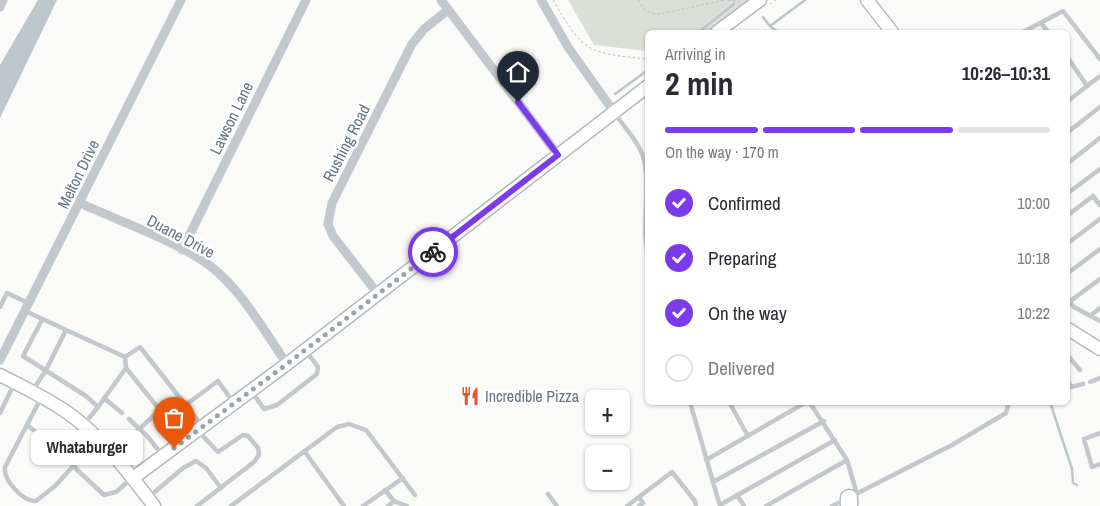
<!DOCTYPE html>
<html lang="en">
<head>
<meta charset="utf-8">
<style>
	body { margin:0; font-family:"Archivo Narrow",sans-serif; background:#f2f2f3; color:#2b2b33; height:100vh; display:flex; flex-direction:column; font-size:19px; white-space:nowrap }
	* { box-sizing:border-box; margin:0 }
	p { font-size:16px; color:#7c7c81 }
	.icon { flex:none; width:28px; height:28px; fill:none; stroke:currentColor; stroke-width:2; stroke-linecap:round; stroke-linejoin:round }
	.map { position:relative; flex:1; overflow:hidden }
	.drawer { position:absolute; left:645px; top:30px; width:425px; height:375px; display:flex; flex-direction:column; background:#fff; border-radius:8px; box-shadow:0 1px 4px #0004 }
	.drawer>* { flex:none }
	.buttons { position:absolute; left:585px; top:390px; display:grid; gap:10px }
	.buttons a { display:grid; place-items:center; width:45px; height:45px; border-radius:8px; background:#fff; box-shadow:0 1px 4px #0004; font-size:25px }
	.pin { position:absolute; display:grid; place-items:center; width:42px; height:42px; color:#fff; margin:-51px -21px; border-radius:50% 50% 50% 0; rotate:-45deg; box-shadow:0 0 5px #0007 }
	.pin .icon { rotate:45deg }
	.courier { position:absolute; display:grid; place-items:center; width:50px; height:50px; margin:-25px; border:4px solid #7c3aed; border-radius:50%; background:#fff; color:#222; box-shadow:0 1px 6px #0007 }
	.bubble { position:absolute; height:35px; border-radius:8px; background:#fff; box-shadow:0 1px 4px #0004; font-size:16px; font-weight:700; line-height:35px; text-align:center }
	.headline em { font-style:normal; font-weight:700 }
	.headline div { display:flex; flex-direction:column-reverse }
	.headline { display:flex; align-items:center; justify-content:space-between; height:85px; padding:0 20px }
	h1 { font-size:32px; font-weight:700; line-height:38px }
	.bar { display:grid; grid-template-columns:repeat(4,1fr); gap:8px 5px; align-content:center; height:60px; padding:0 20px }
	.bar i { height:6px; border-radius:4px; background:#e1e1e2 }
	.bar .active { background:#7c3aed }
	.bar p { grid-column:span 4 }
	ol { padding:0 20px; list-style:none }
	li { display:flex; align-items:center; gap:15px; height:55px }
	li p { margin-inline-start:auto }
	li .icon { padding:5px; border-radius:50%; background:#7c3aed; color:#fff; stroke-width:4 }
	li:last-child { color:#7c7c81 }
	li i { width:28px; height:28px; border:2px solid #e1e1e2; border-radius:50% }
	.map>svg:first-child { display:block }
</style>
</head>
<body>
<div class="map">
<svg width="1100" height="506" viewBox="0 0 1100 506">
	<rect width="100%" height="100%" fill="#fafaf8"/>
	<path fill="#dadfd7" d="M568 0H750L708 32H648L647 51 594 45Z"/>
	<path fill="#bbc7cb" d="M38 0H57L0 118V65Z"/>
	<g fill="none" stroke-linecap="round" stroke-linejoin="round">
		<path stroke="#bbc7cb" stroke-width="2.5" d="M763 17 770 26 805 0
			M770 26 778 32
			M699 32 734 4
			M615 94 648 70
			M1050 402 1072 469 1073 483 1077 485"/>
		<g stroke="#b3babf" stroke-width="15">
			<path id="secondary" d="M867 0 892 32
				M717 32 760 0
				M1068 329 1100 349
				M0 375C23 387 47 398 68 413 102 437 129 473 154 506
				M133 478 287 364 648 86"/>
		</g>
		<g stroke="#b4b9bd" stroke-width="19">
			<path id="highway" d="M849 506V498"/>
		</g>
		<path stroke="#bbbfc2" stroke-width="1" stroke-dasharray="2.5 2.5" stroke-linecap="butt" d="M553 0C584 53 587 53 648 59
			M638 0C644 10 648 14 660 14L725 0
			M728 0 740 2
			M770 4 776 0"/>
		<path stroke="#c3c8cc" stroke-width="4.5" d="M1041 23 1048 32
			M1023 32 1063 11 1100 59
			M1068 58 1087 86
			M1068 101 1100 76
			M615 114C623 125 634 137 640 149 654 177 640 222 648 254
			M1068 132 1100 107
			M1068 163 1100 138
			M1068 193 1100 169
			M1068 215 1093 196 1100 205
			M1068 243 1100 219
			M1068 273 1100 249
			M1068 300 1074 307 1100 321
			M1069 302 1100 279
			M0 307 7 293 28 303
			M25 311 125 357 126 368 184 440
			M1090 316 1100 308
			M42 320 23 356 86 396 98 407 126 368
			M1068 356 1080 370
			M125 357 140 347 202 426
			M1068 381 1071 387 1083 384
			M1090 382 1100 378
			M33 390 46 370 66 330
			M252 392 264 409 277 405 317 374 318 367 306 351
			M104 398 122 413
			M690 402 720 506
			M729 402 748 436
			M0 413 14 384
			M168 418 218 381 233 402
			M129 419 148 437 162 455
			M85 423 98 407
			M27 425 76 463 55 486 36 501C23 502 3 480 5 467L41 398
			M1100 433 1084 439 1092 467 1100 464
			M305 452 344 506
			M113 453 161 409
			M706 460 803 404 810 403 847 460 857 494
			M73 466 104 495 116 492 132 478
			M713 482 824 421
			M385 490 394 501 407 506
			M548 494 557 506
			M737 495 744 506
			M854 495 952 445 1006 413 1009 402
			M150 496 183 468 196 461 206 468 221 488
			M720 505 835 440
			M197 506 254 462 259 455 258 448 248 436 243 435 218 452 198 431
			M231 506 337 427 349 424 366 430 415 495
			M363 506 403 478
			M388 506 394 501
			M627 506 672 472 695 501 696 506
			M639 506 643 503 639 497
			M766 506 847 460
			M832 506 845 500"/>
		<path stroke="#c3c8cc" stroke-width="9" d="M441 0 558 155
			M541 0 568 47 614 112
			M0 7 3 0
			M80 203C119 221 176 241 209 265 242 290 264 331 287 364
			M182 250 306 0
			M378 294 333 236 328 224 332 203 412 44 424 29 448 10
			M0 360 181 0"/>
		<use href="#secondary" stroke="#fff" stroke-width="12"/>
		<use href="#highway" stroke="#fff" stroke-width="16"/>
	</g>
	<g fill="none" stroke-linecap="round" stroke-linejoin="round">
		<path stroke="#99a4ac" stroke-width="5" stroke-dasharray="0 9" d="M174 448 287 364 433 252"/>
		<path stroke="#7c3aed" stroke-width="6" d="M433 252 558 155 518 102"/>
	</g>
	<defs>
		<g id="restaurant-bare" transform="scale(1.5)"><path d="M-5-6h1v4h1v-4h1v4h1v-4h1v5L-1.5 .5V6h-2V.5L-5-1ZM5-6V6H3V1.5H1.5Q1.5-4 5-6Z" fill="#e4572e" stroke="#fff" stroke-width="2.5" paint-order="stroke"/></g>
	</defs>
	<g fill-rule="evenodd">
		<use href="#restaurant-bare" x="470" y="396"/>
	</g>
	<g text-anchor="middle" stroke-width="5" stroke-linejoin="round" paint-order="stroke">
		<g font-size="16" fill="#657683" stroke="#fff">
			<text transform="translate(231 118) rotate(-64)" y="6">Lawson Lane</text>
			<text transform="translate(346 143) rotate(-63)" y="6">Rushing Road</text>
			<text transform="translate(78 174) rotate(-64)" y="6">Melton Drive</text>
			<text transform="translate(181 236) rotate(28)" y="6">Duane Drive</text>
		</g>
		<g font-size="16" fill="#657683" stroke="#fff" text-anchor="start">
			<text x="485" y="402">Incredible Pizza</text>
		</g>
	</g>
</svg>
<div class="buttons">
<a>+</a>
<a>−</a>
</div>
<div class="pin" style="left:174px;top:448px;background:#ea580c"><svg class="icon" aria-label="bag" viewBox="0 0 24 24"><path d="M5 8h14l-1 12H6zM9 8a3 3 0 0 1 6 0"/></svg></div>
<div class="pin" style="left:518px;top:102px;background:#1f2937"><svg class="icon" aria-label="home" viewBox="0 0 24 24"><path d="M3 11l9-7 9 7M6 9v11h12V9"/></svg></div>
<div class="courier" style="left:433px;top:252px"><svg class="icon" aria-label="bike" viewBox="0 0 24 24"><circle cx="6" cy="16" r="4"/><circle cx="18" cy="16" r="4"/><path d="M6 16l4-8h5l3 8M10 8l3 8H6M13 5h3"/></svg></div>
<div class="bubble" style="left:31px;top:430px;width:112px">Whataburger</div>
<section class="drawer">
<div class="headline"><div><h1>2 min</h1><p>Arriving in</p></div><em>10:26–10:31</em></div>
<div class="bar"><i class="active"></i><i class="active"></i><i class="active"></i><i></i><p>On the way · 170 m</p></div>
<ol>
<li><svg class="icon" aria-label="check" viewBox="0 0 24 24"><path d="M5 12l5 5 9-10"/></svg>Confirmed<p>10:00</p></li>
<li><svg class="icon" aria-label="check" viewBox="0 0 24 24"><path d="M5 12l5 5 9-10"/></svg>Preparing<p>10:18</p></li>
<li><svg class="icon" aria-label="check" viewBox="0 0 24 24"><path d="M5 12l5 5 9-10"/></svg>On the way<p>10:22</p></li>
<li><i></i>Delivered</li>
</ol>
</section>
</div>
</body>
</html>
